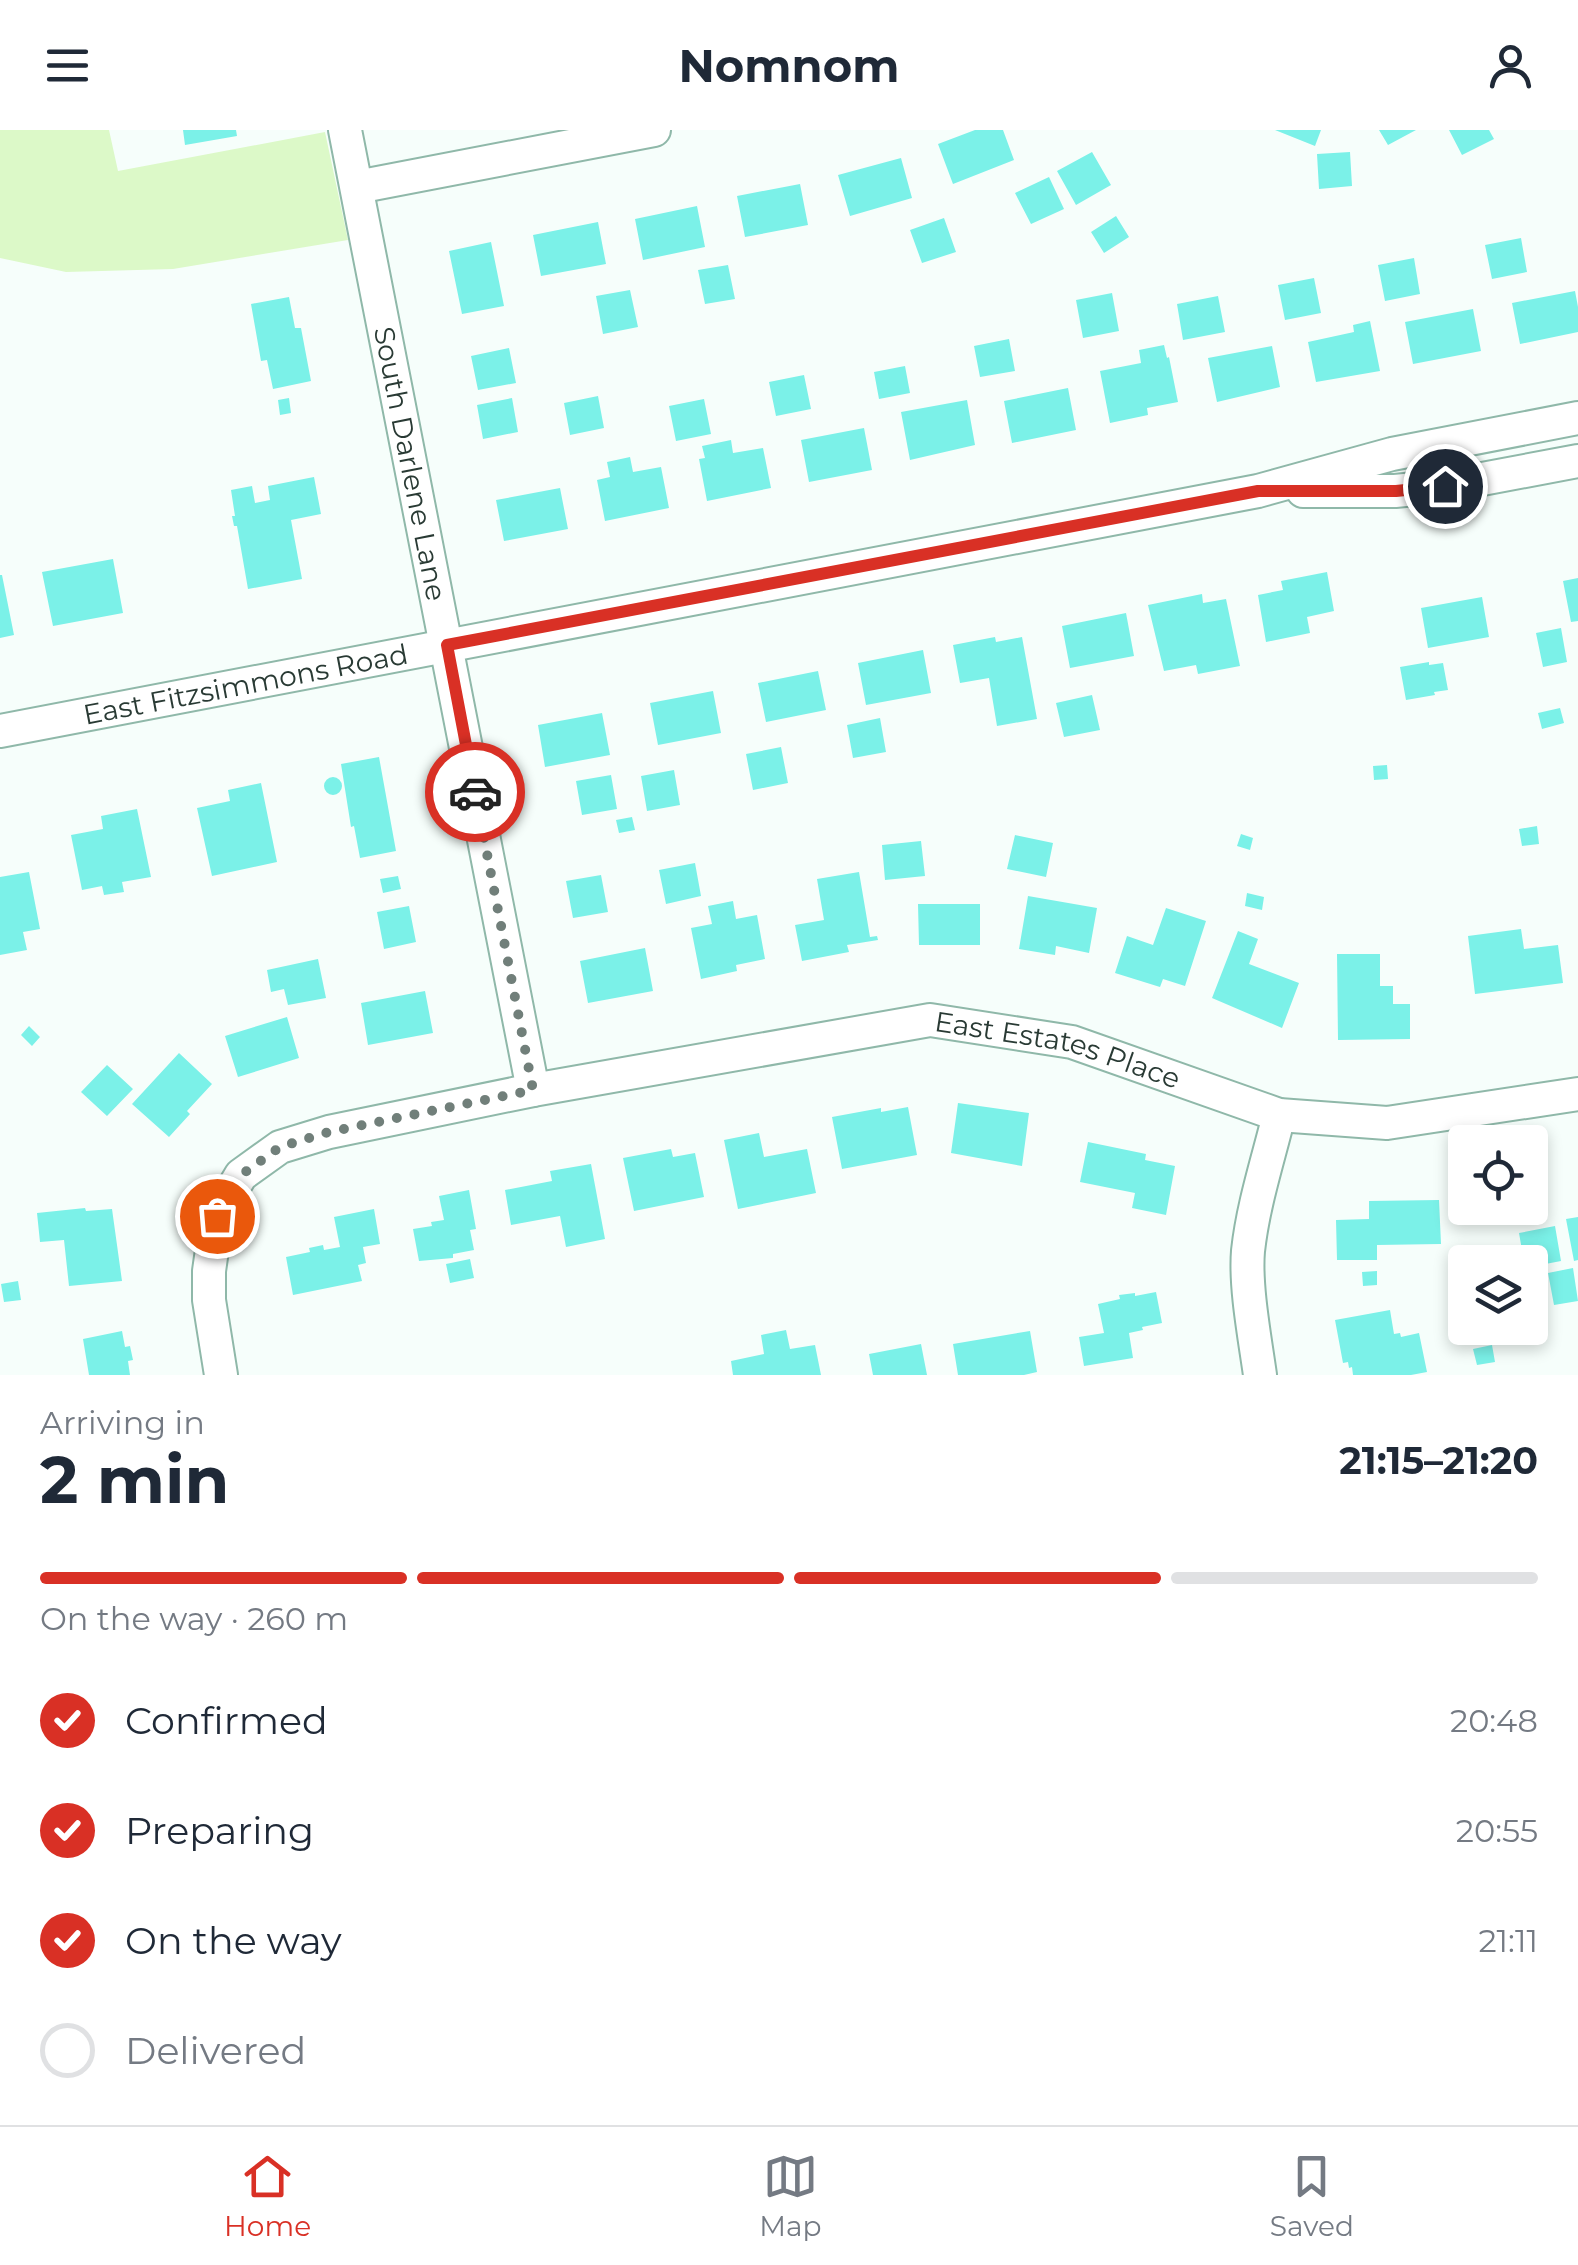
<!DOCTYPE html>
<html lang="en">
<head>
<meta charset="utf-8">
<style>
	body { margin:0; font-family:Montserrat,sans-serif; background:#f2f2f3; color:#1f2937; height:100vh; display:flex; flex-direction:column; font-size:38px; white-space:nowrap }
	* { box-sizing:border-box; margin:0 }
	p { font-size:32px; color:#747a83 }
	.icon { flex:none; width:55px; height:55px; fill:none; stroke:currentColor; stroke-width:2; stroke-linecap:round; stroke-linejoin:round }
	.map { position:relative; height:1245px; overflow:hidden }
	.panel { display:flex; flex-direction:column; background:#fff; flex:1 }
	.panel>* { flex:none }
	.buttons { position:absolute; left:1448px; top:995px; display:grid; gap:20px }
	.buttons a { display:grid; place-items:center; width:100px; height:100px; border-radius:10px; background:#fff; box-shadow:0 5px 15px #0003; font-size:50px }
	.pin { position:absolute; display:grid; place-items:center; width:85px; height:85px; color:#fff; margin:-42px; border:5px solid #fff; border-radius:50%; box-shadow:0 2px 10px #0007 }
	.courier { position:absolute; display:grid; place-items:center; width:100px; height:100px; margin:-50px; border:8px solid #d93025; border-radius:50%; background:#fff; color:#222; box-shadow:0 2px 12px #0007 }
	.summary em { font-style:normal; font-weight:700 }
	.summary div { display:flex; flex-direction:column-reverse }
	.summary { display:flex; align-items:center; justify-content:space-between; height:170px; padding:0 40px }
	h1 { font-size:65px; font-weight:700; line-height:75px }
	.bar { display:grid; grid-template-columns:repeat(4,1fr); gap:15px 10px; align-content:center; height:120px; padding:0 40px }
	.bar i { height:12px; border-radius:8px; background:#e0e1e3 }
	.bar .current { background:#d93025 }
	.bar p { grid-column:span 4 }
	ol { padding:0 40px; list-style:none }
	li { display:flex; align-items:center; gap:30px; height:110px }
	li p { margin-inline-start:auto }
	li .icon { padding:10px; border-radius:50%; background:#d93025; color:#fff; stroke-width:4 }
	li:last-child { color:#747a83 }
	li i { width:55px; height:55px; border:5px solid #e0e1e3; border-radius:50% }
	header { display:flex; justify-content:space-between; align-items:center; height:130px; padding:0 40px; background:#fff; font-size:45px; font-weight:700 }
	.menu { display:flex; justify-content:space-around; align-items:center; height:140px; border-top:2px solid #e0e1e3; background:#fff; font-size:28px; color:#747a83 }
	.menu a { display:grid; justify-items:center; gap:5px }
	.menu .current { color:#d93025 }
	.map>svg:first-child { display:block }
</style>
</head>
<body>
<header><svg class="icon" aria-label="menu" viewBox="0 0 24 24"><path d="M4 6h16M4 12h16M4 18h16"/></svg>Nomnom<svg class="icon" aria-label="person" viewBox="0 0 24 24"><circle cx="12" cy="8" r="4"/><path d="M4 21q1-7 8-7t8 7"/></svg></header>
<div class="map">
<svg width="1578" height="1245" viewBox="0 0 1578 1245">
	<rect width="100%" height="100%" fill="#f6fefb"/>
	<path fill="#dcf9c8" d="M0 0H109L118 41 325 2 348 110 173 139 66 142 0 128Z"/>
	<path fill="#7bf1e8" d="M183 0H236L237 6 185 15Z
		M975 0H1003L1014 30 953 54 938 14Z
		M1275 0H1321L1315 16Z
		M1379 0H1416L1388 15Z
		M1449 0H1489L1494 9 1462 25Z
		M1092 22 1111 55 1076 75 1057 41Z
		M1350 22 1352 56 1319 59 1317 24Z
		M901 28 912 68 850 86 838 45Z
		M1049 47 1064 79 1031 94 1015 63Z
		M800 54 808 95 745 107 737 66Z
		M697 76 705 117 643 130 635 89Z
		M1116 86 1129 107 1104 123 1091 102Z
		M944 88 956 122 922 133 910 100Z
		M598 92 606 134 541 146 533 105Z
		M1521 108 1527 142 1492 149 1485 115Z
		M491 112 504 176 462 184 449 121Z
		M1414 128 1420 164 1385 171 1378 135Z
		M728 135 735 169 705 174 698 140Z
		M1314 148 1321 183 1285 190 1278 155Z
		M630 160 638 197 603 204 596 166Z
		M1575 161 1578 177V202L1520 214 1512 173Z
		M1112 163 1119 201 1083 208 1076 170Z
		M1218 166 1225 202 1183 210 1177 174Z
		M289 167 295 198H301L311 251 273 259 267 230 261 231 251 174Z
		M1473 179 1481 221 1413 234 1405 192Z
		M1370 191 1380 241 1316 252 1308 212 1354 202 1353 195Z
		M1009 209 1015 241 980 247 974 216Z
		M1164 215 1167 228 1169 227 1178 272 1147 278 1148 285 1110 293 1100 241 1141 233 1139 220Z
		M1272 216 1280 257 1217 272 1208 228Z
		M509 218 516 253 478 260 471 226Z
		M905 236 910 263 879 269 874 242Z
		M804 245 811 279 776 286 769 252Z
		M1068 258 1076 300 1012 313 1004 271Z
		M598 266 604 298 570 305 564 273Z
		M289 268 291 283 280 285 278 270Z
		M512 268 518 302 483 309 477 275Z
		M704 269 711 304 676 311 669 276Z
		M967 270 975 315 910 330 901 282Z
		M864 298 872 340 809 352 801 310Z
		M731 310 733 323 763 318 771 358 707 371 699 329 705 328 702 316Z
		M630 327 633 342 661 337 669 378 605 391 597 350 610 347 607 332Z
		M314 347 321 384 291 390 302 449 248 459 237 396H234L232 386H235L231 360 252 356 255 373 270 370 268 356Z
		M560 358 568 399 504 411 496 370Z
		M113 429 123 483 53 496 42 442Z
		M1327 442 1334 481 1307 487 1310 503 1266 512 1258 465 1283 460 1281 451Z
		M0 445H2L14 505 0 508Z
		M1578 448V491L1571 492 1563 451Z
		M1202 464 1203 473 1226 469 1240 536 1198 544 1196 535 1164 541 1148 475Z
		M1482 467 1489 507 1428 518 1421 478Z
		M1126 483 1134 526 1070 538 1062 496Z
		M1561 498 1567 532 1543 537 1536 503Z
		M995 507 996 512 1022 507 1037 589 997 596 989 548 960 553 953 515Z
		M923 520 931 563 866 575 858 533Z
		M1429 532V535L1443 533 1448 560 1434 562 1435 565 1406 570 1400 537Z
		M818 541 826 580 766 592 758 553Z
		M713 561 721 603 658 615 650 573Z
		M1092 565 1100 600 1064 607 1056 573Z
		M1560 578 1564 593 1542 599 1538 583Z
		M602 583 610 625 545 637 538 595Z
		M880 588 886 622 853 628 847 595Z
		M781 617 788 653 753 660 746 624Z
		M379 627 396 721 360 728 354 696 351 697 341 634Z
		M1387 635 1388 649 1374 650 1373 636Z
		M674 640 680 675 647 681 641 646Z
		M611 645 617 679 582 685 576 651Z
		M324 656a9 9 0 1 1 18 0a9 9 0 1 1-18 0Z
		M261 653 277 732 212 746 197 678 230 671 228 660Z
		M137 679 151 747 122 752 124 762 104 765 102 756 82 760 71 705 103 699 101 686Z
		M632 687 635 700 619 703 616 690Z
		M1537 696 1539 714 1522 716 1519 699Z
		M1241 704 1253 708 1250 720 1237 716Z
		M1015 705 1053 713 1046 747 1007 739Z
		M921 711 925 746 885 750 882 715Z
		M695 733 701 766 666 774 659 740Z
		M29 742 40 799 23 802 27 820 0 825V747Z
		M859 742 870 807 877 806 878 810 847 815 849 822 802 831 795 795 824 790 817 749Z
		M601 745 608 782 573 788 566 751Z
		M398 746 401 759 383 763 380 749Z
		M1247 763 1264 767 1262 780 1245 776Z
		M1028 766 1097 778 1089 823 1056 816 1055 825 1019 819Z
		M733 771 736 789 757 785 765 829 736 835 737 841 701 849 691 798 712 794 708 776Z
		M918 774H980V815H919Z
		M409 776 416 812 384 819 377 782Z
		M1166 778 1206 791 1185 856 1163 849 1160 857 1115 843 1127 806 1153 815Z
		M1521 799 1524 819 1558 815 1563 853 1475 864 1468 806Z
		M1238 801 1258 809 1249 834 1299 853 1282 898 1212 868Z
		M645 818 653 861 588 873 580 831Z
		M1337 824H1380V856H1393V874H1410V909L1338 910Z
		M318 829 326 868 288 875 284 859 271 862 267 840Z
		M425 861 433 903 368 915 361 873Z
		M287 887 299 928 238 947 225 906Z
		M29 896 40 907 32 916 21 905Z
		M179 923 212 954 187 981 190 984 169 1007 132 974Z
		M107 935 133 959 107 986 81 962Z
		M958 973 1029 983 1022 1036 951 1023Z
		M908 977 917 1025 842 1039 832 987 881 978V982Z
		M759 1003 764 1027 807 1019 816 1063 738 1079 724 1010Z
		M1088 1012 1146 1024 1145 1030 1175 1036 1166 1085 1132 1078 1135 1063 1080 1052Z
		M671 1019 673 1027 695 1023 704 1067 634 1081 623 1028Z
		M591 1034 605 1109 566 1117 560 1086 511 1095 505 1060 552 1051 550 1041Z
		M469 1060 476 1099 470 1100 474 1120 453 1124V1128L419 1131 413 1099 432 1096 431 1092 444 1090 439 1066Z
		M1439 1070 1441 1114 1377 1115V1130H1337L1336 1090 1369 1089V1071Z
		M85 1078 86 1081 112 1079 122 1151 69 1156 64 1110 40 1112 37 1083Z
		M374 1079 380 1114 363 1117 366 1133 358 1135 362 1151 293 1165 286 1127 310 1122 309 1118 323 1115 324 1120 340 1117 334 1087Z
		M1578 1087V1130L1574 1131 1566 1089Z
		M1555 1096 1561 1131 1530 1137V1132H1524L1519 1103Z
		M470 1129 474 1148 450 1153 446 1134Z
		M1573 1138 1578 1171 1554 1175 1548 1143Z
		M1377 1141V1155L1363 1156 1362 1142Z
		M18 1151 21 1170 4 1172 1 1154Z
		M1156 1162 1162 1193 1142 1197 1143 1200 1129 1203 1133 1228 1084 1236 1079 1207 1104 1203 1098 1174 1120 1169 1119 1165 1135 1163V1166Z
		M1390 1180 1394 1204 1400 1203 1401 1207 1419 1203 1427 1242 1411 1245H1353L1352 1237 1349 1238 1348 1232 1343 1233 1335 1190Z
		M786 1200 790 1219 815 1215 821 1245H733L731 1231 764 1224 761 1205Z
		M122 1201 125 1217 130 1216 133 1230 128 1231 130 1245H89L83 1209Z
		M1030 1201 1037 1242 1024 1245H958L953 1214Z
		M921 1214 927 1245H873L869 1224Z
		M1492 1215 1495 1232 1477 1235 1473 1219Z"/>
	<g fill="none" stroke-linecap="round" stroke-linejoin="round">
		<g stroke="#8fb8a9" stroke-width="36">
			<g id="minor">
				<path id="s1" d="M345 0 533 960"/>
				<path d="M357 57 654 0"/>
				<path d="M1303 361H1395L1445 356 1578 331"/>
				<path id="s2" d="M0 601 1258 361 1392 324 1578 288"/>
				<path id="s3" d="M221 1245 209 1170V1141L217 1085 241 1045 280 1017 329 1002 533 960 930 890 1072 912 1279 985 1387 993 1578 964"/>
				<path d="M1260 1245C1255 1209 1245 1157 1248 1121 1253 1075 1268 1030 1279 985"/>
			</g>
		</g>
		<use href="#minor" stroke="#fff" stroke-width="32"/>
	</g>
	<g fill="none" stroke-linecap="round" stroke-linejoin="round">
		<path stroke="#717f7a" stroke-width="10" stroke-dasharray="0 18" d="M217 1086 241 1045 280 1017 329 1002 533 960 475 662"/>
		<path stroke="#d93025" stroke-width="12" d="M475 662 447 515 1258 361H1396L1445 356"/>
	</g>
	<g text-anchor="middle" stroke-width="8" stroke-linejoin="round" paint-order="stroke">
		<g font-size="28" fill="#293a34" stroke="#f6fefb">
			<text dy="10" stroke="none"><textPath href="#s1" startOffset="340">South Darlene Lane</textPath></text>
			<text dy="10" stroke="none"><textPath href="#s2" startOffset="250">East Fitzsimmons Road</textPath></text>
			<text dy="10" stroke="none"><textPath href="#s3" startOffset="1050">East Estates Place</textPath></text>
		</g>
	</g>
</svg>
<div class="buttons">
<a><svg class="icon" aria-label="locate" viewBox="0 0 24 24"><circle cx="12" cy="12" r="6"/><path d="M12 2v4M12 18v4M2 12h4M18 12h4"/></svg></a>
<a><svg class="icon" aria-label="layers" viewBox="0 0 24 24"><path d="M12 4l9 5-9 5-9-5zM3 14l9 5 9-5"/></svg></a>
</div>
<div class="pin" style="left:217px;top:1086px;background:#ea580c"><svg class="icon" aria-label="bag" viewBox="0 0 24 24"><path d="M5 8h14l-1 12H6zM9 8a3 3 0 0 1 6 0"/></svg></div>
<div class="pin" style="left:1445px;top:356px;background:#1f2937"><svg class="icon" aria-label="home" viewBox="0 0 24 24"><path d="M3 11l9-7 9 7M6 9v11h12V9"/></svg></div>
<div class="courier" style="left:475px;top:662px"><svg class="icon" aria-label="car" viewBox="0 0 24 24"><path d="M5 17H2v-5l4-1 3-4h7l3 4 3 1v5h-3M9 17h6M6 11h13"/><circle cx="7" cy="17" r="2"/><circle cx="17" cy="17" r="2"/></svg></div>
</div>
<section class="panel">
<div class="summary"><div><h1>2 min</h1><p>Arriving in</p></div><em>21:15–21:20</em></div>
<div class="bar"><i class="current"></i><i class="current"></i><i class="current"></i><i></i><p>On the way · 260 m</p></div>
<ol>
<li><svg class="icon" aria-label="check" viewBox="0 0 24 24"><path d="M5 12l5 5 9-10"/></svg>Confirmed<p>20:48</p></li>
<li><svg class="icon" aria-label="check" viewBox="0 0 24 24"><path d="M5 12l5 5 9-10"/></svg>Preparing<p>20:55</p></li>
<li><svg class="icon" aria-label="check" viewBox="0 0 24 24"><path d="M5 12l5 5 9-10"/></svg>On the way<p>21:11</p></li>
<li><i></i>Delivered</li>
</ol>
</section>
<nav class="menu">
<a class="current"><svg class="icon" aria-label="home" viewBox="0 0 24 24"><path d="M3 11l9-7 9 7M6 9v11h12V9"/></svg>Home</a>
<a><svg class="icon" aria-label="map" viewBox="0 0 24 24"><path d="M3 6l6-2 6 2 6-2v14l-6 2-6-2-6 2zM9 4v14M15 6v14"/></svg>Map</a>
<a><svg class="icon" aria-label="saved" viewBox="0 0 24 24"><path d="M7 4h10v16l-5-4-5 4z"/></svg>Saved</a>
</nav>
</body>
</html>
